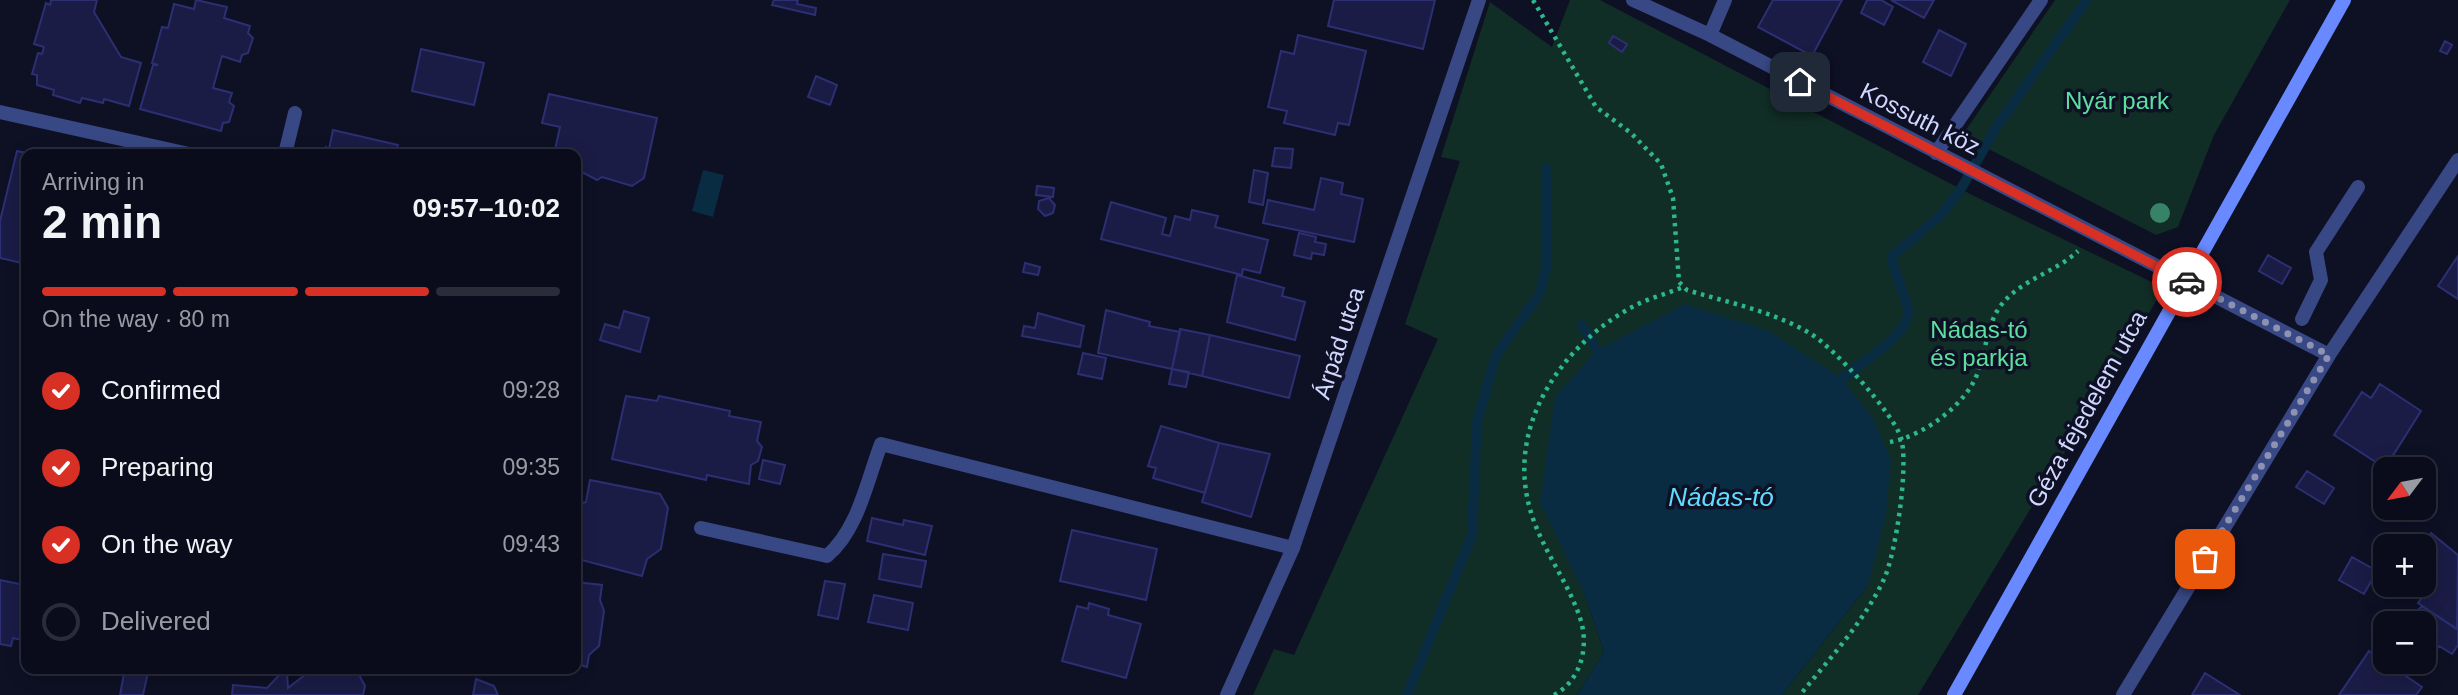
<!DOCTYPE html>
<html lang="en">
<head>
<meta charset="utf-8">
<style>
	body { margin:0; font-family:Arial,sans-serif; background:#181a28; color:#f1f3f6; height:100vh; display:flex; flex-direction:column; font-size:26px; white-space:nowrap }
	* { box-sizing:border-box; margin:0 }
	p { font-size:23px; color:#999ba3 }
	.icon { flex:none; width:38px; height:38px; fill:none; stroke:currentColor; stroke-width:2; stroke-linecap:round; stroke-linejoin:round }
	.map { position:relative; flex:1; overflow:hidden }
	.details { position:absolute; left:21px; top:149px; width:560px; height:525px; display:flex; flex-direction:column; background:#0a0c1b; border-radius:14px; box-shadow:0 4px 18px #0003,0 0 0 2px #2a2c3a }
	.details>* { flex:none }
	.needle { width:46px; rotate:238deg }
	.controls { position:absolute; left:2373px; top:457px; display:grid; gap:14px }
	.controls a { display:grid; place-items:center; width:63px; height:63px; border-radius:14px; background:#0a0c1b; box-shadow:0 4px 18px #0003,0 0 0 2px #2a2c3a; font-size:35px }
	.pin { position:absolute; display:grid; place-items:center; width:60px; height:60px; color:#fff; margin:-30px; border-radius:14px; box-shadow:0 4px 10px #0006 }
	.courier { position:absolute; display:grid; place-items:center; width:70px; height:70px; margin:-35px; border:5px solid #d93025; border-radius:50%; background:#fff; color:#222; box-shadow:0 2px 9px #0007 }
	.headline em { font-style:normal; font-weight:600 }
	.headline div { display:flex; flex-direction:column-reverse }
	.headline { display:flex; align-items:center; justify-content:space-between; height:119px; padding:0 21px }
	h1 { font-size:46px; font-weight:600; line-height:52px }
	.bar { display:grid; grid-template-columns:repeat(4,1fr); gap:10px 7px; align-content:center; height:84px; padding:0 21px }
	.bar i { height:9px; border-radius:5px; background:#2a2c3a }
	.bar .on { background:#d93025 }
	.bar p { grid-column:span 4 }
	ol { padding:0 21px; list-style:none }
	li { display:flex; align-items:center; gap:21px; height:77px }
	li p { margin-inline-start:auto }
	li .icon { padding:7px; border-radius:50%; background:#d93025; color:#fff; stroke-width:4 }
	li:last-child { color:#999ba3 }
	li i { width:38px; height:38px; border:4px solid #2a2c3a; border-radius:50% }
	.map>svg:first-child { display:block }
</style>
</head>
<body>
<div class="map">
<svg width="2458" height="695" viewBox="0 0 2458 695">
	<rect width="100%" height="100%" fill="#0e1024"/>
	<path fill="#112e26" d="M1570 0H1600L1976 197 2164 288 1918 695H1782L1868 585 1585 595 1604 652 1577 695H1253L1274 649 1294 655 1438 339 1405 324 1460 161 1441 157 1490 2 1552 47Z
		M2055 0H2290L2214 135 2178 227 2156 235 1969 139 1966 130Z"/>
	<path fill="#092c42" d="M703 170 724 175 713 217 692 211Z
		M1685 304 1769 331 1841 378 1873 418 1891 460 1886 515 1868 585 1782 695H1577L1604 652 1585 595 1540 502 1555 397 1597 350Z"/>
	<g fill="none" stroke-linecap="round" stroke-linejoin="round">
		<path stroke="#092c42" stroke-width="10" d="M1582 325 1597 350
			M1833 389C1850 365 1906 342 1908 313 1909 298 1893 277 1892 256L1941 215 1962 187 1997 126 2087 0
			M1407 695 1472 535 1477 422 1496 355 1540 293 1547 264 1546 168"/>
	</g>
	<path fill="#1a1c46" stroke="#2c2f72" stroke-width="2" d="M51 0H97L94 12 121 57 141 63 129 106 104 99 103 103 82 98 80 103 53 95 54 90 37 85V75L32 74 38 53 42 54 44 47 34 44 46 3 50 5Z
		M196 0 227 7 224 18 250 26 248 33 253 38 248 53 242 55 240 62 222 56 213 88 232 93 229 102 234 106 229 122 223 123 221 131 140 109 153 65H158L152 63 162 27 168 28 174 4 194 9Z
		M774 0H798L797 4 816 8 815 15 772 5Z
		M1334 0H1435L1423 49 1328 26Z
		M1773 0H1842L1812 56 1758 27Z
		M1867 0H1881L1893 7 1884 25 1861 13Z
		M1891 0H1934L1924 18Z
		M1939 30 1966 44 1951 76 1923 62Z
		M1298 35 1366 51 1349 125 1338 123 1335 135 1284 123 1287 111 1268 107 1281 51 1294 54Z
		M1613 36 1627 44 1622 52 1609 43Z
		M2445 41 2452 45 2447 54 2440 51Z
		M421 49 484 63 474 105 412 91Z
		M816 76 837 85 830 105 808 97Z
		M549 94 657 118 644 178 632 186 602 177 597 180 576 169V154H554L560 127 542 123Z
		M333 130 398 145 396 151 408 154H324L326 147 329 149Z
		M1275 148 1293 149 1291 168 1272 166Z
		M17 151 31 154H26V264L0 258V221Z
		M1254 170 1268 173 1263 205 1249 202Z
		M1321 178 1343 183 1341 194 1363 199 1354 242 1263 223 1268 200 1314 210Z
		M1037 186 1054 188 1053 197 1036 195Z
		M1049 198 1055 205 1053 213 1045 216 1038 209 1039 201Z
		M1111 202 1166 218 1162 234 1170 236 1175 216 1190 220 1192 210 1218 216 1215 227 1268 240 1260 273 1243 269 1242 275 1101 239Z
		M1299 233 1316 237 1315 242 1326 244 1324 255 1312 253 1311 259 1294 255Z
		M2268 255 2291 268 2282 284 2259 271Z
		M2458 256V299L2438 286Z
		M1025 263 1040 267 1038 275 1023 272Z
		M1237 275 1284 288 1282 296 1305 302 1295 340 1227 322Z
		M1106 310 1150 322 1149 326 1180 332 1172 369 1098 353Z
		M624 311 649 318 640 352 600 340 605 324 619 328Z
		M1038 313 1084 326 1080 347 1022 336 1024 326 1035 328Z
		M1180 329 1210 335 1202 376 1172 369Z
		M1210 335 1300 356 1289 398 1202 376Z
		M1083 353 1106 358 1102 379 1078 374Z
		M1172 369 1189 372 1186 387 1169 384Z
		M2380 384 2421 411 2385 468 2334 435 2362 392 2371 398Z
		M626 396 657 401 659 396 730 411 729 416 761 422 757 441 762 447 758 461 751 465 749 484 707 475 706 480 612 459Z
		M1161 426 1219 443 1205 493 1153 478 1156 468 1148 466Z
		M1219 443 1270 454 1251 517 1202 502Z
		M763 460 785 465 780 484 759 479Z
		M2307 471 2334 488 2324 504 2296 487Z
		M590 480 660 494 668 508 661 549 647 559 642 576 578 559 576 555V538L579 536 576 533V505L586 502Z
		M872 518 903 525 904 520 932 526 925 555 867 541Z
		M1072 530 1157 549 1146 600 1060 581Z
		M2431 533 2458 555 2457 629 2418 603 2423 596 2408 587 2424 584 2423 546Z
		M883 554 926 561 921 587 879 579Z
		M2352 557 2377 571 2364 594 2339 580Z
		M0 580 24 585 22 592 26 593V641L13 638 11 646 0 644Z
		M825 581 845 584 838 619 818 615Z
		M576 582 602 585 600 600 604 611 599 646 589 655 587 667 580 665 576 670 571 672 563 668H576Z
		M874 595 913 603 908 630 868 622Z
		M1089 603 1109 609 1108 615 1141 624 1126 678 1062 661 1077 606 1088 609Z
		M2422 606 2458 630V645L2452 654 2439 646 2434 653 2424 646V623H2405Z
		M2369 651 2422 687 2416 695H2339Z
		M125 668H149L143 695H120Z
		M357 671 365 686 363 695H232L233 685 267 688 282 672 287 673 288 688 306 674Z
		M2205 673 2240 695H2192Z
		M476 679 494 686 498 695H473Z"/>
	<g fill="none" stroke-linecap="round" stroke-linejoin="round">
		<path stroke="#2db78d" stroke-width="4.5" stroke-dasharray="3.5 5" stroke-linecap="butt" d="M1533 0 1596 107 1631 133 1661 164 1673 198 1679 282 1687 290C1729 303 1773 311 1811 334 1833 347 1894 414 1901 438 1909 465 1896 553 1884 579 1864 622 1829 659 1800 695
			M1890 442C1924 436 1969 403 1979 369 1986 349 1987 326 1999 308 2018 280 2055 273 2078 251
			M1554 695C1580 681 1589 649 1581 621 1569 582 1541 549 1530 509 1506 426 1561 345 1634 306 1649 298 1667 294 1683 287"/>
		<path stroke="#384884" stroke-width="14" d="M0 112 189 154
			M285 154 295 113
			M2302 319 2321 280 2316 252 2358 187
			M701 528 827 556C858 530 867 481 881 444L1293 548"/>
		<path stroke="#384884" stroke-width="14" d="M1633 0 1710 35 2329 355
			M1710 35 1725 0
			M1936 153 2041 0
			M1227 695 1293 548 1479 0
			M2123 695 2329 355 2458 160"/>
		<path stroke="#6889ff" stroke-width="14" d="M1954 695 2344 0"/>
	</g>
	<circle fill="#388368" cx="2160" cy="213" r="10"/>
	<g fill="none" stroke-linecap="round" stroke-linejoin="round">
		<path stroke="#8d91b2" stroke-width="7" stroke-dasharray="0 12.6" d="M2187 282 2329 355 2205 559"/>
		<path stroke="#d93025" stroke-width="9" d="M1800 82 2187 282"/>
	</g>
	<g text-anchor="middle" stroke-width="7" stroke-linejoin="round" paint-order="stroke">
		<g font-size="24" fill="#5be19f" stroke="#0e1024">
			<text x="2117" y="109">Nyár park</text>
			<text x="1979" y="338">Nádas-tó<tspan x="1979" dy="28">és parkja</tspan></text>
		</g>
		<g font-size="24" fill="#d1d7ff" stroke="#0e1024">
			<text transform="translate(1920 119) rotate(27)" y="8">Kossuth köz</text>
			<text transform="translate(1339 343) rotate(-72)" y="8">Árpád utca</text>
			<text transform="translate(2087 409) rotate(-61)" y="8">Géza fejedelem utca</text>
		</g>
		<g font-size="26" font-style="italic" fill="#5fdcff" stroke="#0e1024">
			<text x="1721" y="506">Nádas-tó</text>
		</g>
	</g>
</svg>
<div class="controls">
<a><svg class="needle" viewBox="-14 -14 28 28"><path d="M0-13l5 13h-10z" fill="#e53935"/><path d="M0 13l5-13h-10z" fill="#999ba3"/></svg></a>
<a>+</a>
<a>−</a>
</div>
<div class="pin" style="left:2205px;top:559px;background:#ea580c"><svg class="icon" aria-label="bag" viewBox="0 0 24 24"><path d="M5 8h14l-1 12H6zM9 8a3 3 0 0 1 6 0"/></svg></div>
<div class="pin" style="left:1800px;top:82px;background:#1f2937"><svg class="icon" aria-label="home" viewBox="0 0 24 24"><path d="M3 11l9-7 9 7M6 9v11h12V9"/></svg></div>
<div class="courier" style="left:2187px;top:282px"><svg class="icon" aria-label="car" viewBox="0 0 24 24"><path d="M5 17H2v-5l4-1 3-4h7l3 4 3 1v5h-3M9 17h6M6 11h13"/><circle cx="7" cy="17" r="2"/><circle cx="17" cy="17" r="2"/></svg></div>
<section class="details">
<div class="headline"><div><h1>2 min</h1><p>Arriving in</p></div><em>09:57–10:02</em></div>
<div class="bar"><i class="on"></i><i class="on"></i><i class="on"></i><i></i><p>On the way · 80 m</p></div>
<ol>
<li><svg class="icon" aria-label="check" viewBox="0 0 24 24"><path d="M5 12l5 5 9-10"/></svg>Confirmed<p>09:28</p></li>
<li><svg class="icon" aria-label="check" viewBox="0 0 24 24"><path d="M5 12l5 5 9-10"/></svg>Preparing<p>09:35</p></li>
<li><svg class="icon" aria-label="check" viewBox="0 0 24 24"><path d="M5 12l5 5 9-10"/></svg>On the way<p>09:43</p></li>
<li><i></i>Delivered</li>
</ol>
</section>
</div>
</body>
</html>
